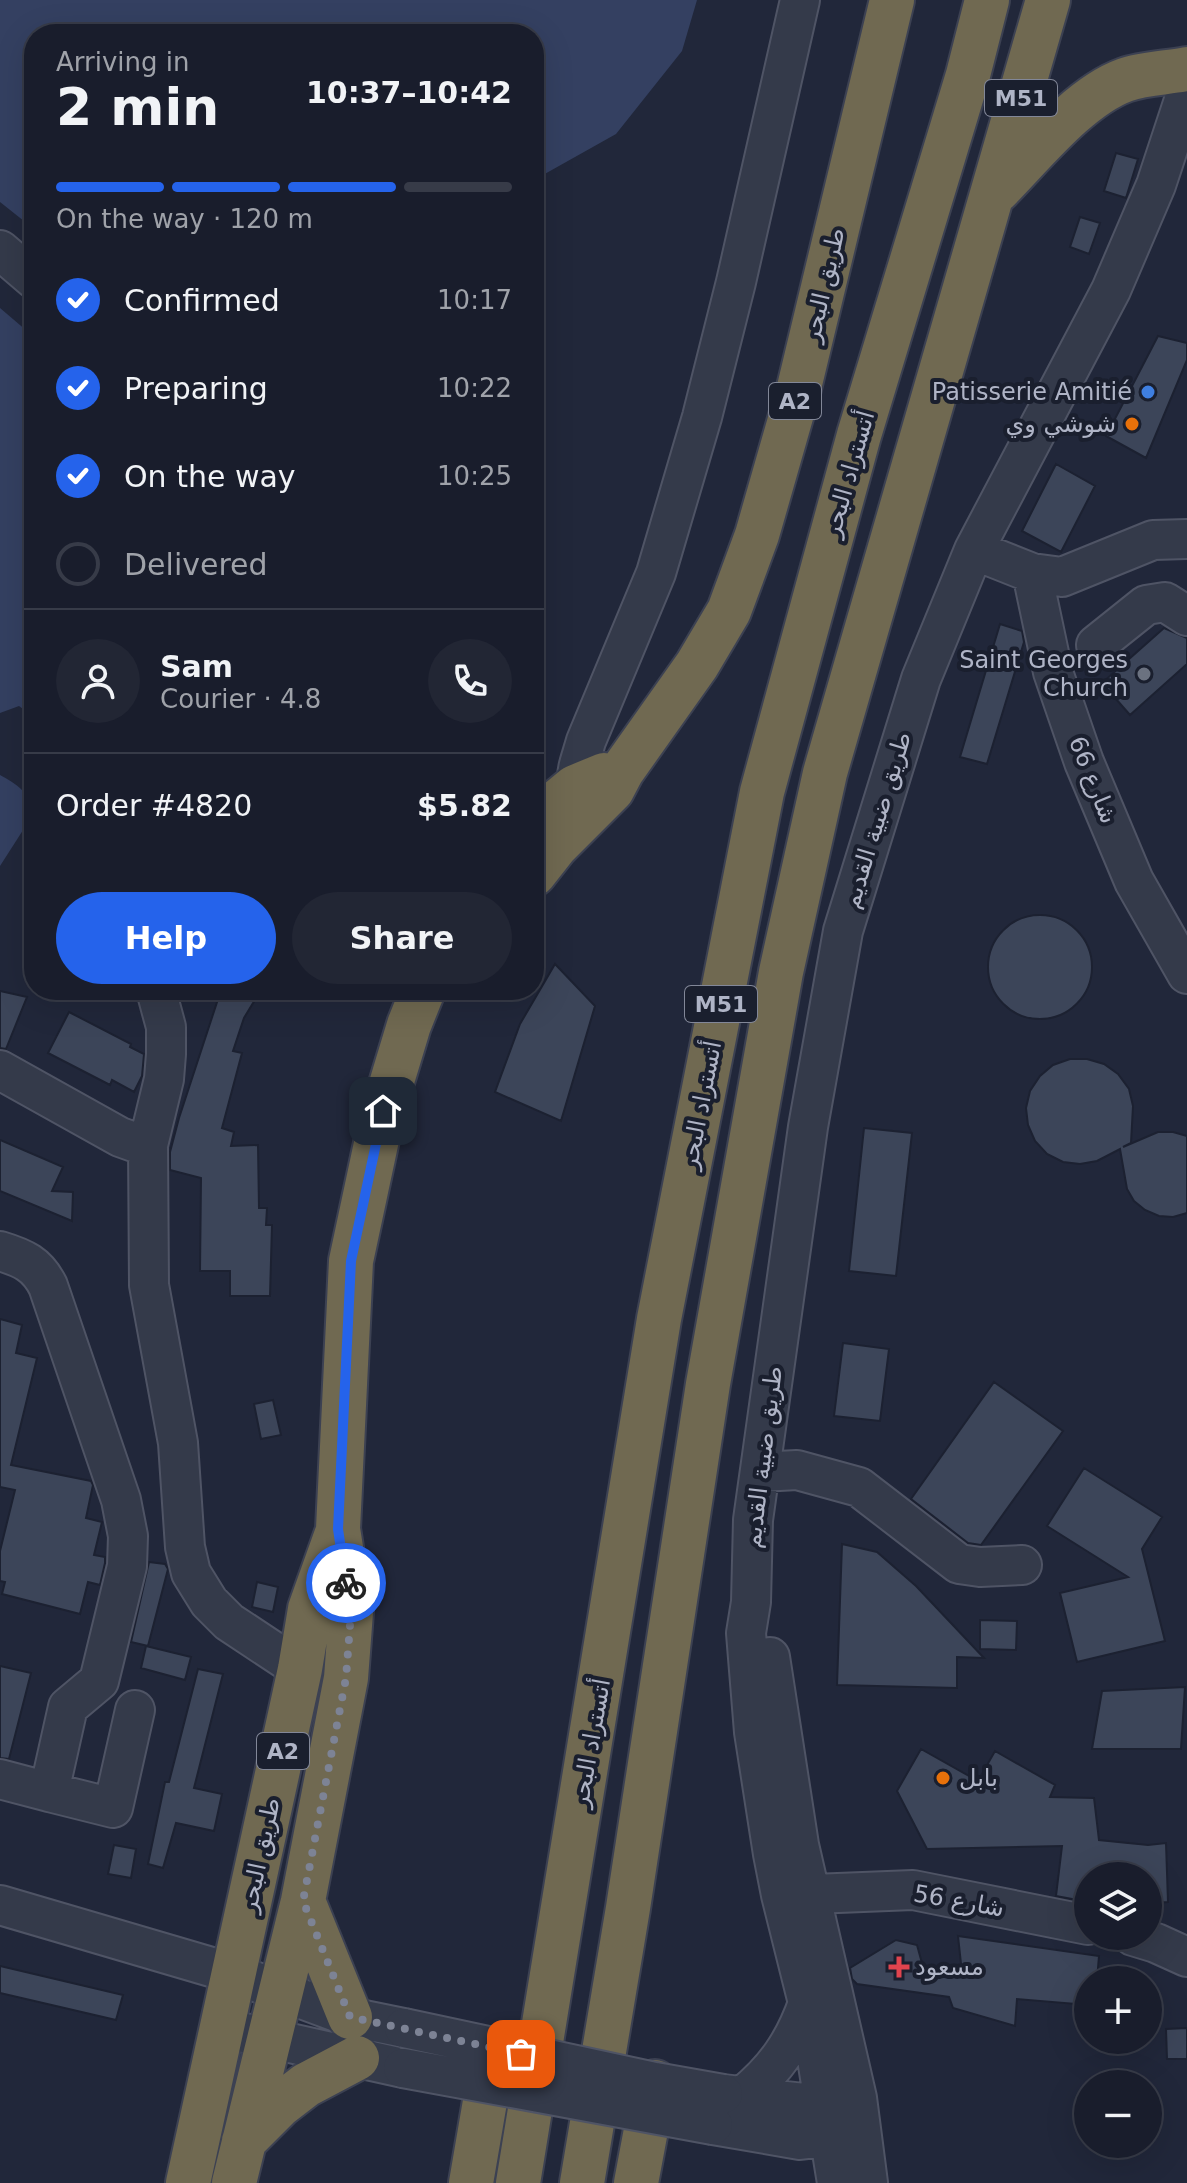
<!DOCTYPE html>
<html lang="en">
<head>
<meta charset="utf-8">
<style>
	body { margin:0; font-family:"DejaVu Sans","Noto Sans Arabic",sans-serif; background:#222634; color:#f1f3f6; height:100vh; display:flex; flex-direction:column; font-size:30px; white-space:nowrap }
	* { box-sizing:border-box; margin:0 }
	p { font-size:26px; color:#9fa2a9 }
	.icon { flex:none; width:44px; height:44px; fill:none; stroke:currentColor; stroke-width:2; stroke-linecap:round; stroke-linejoin:round }
	.map { position:relative; flex:1; overflow:hidden }
	.details { position:absolute; left:24px; top:24px; width:520px; height:976px; display:flex; flex-direction:column; background:#191d2c; border-radius:32px; box-shadow:0 8px 32px #0002,0 0 0 2px #373b48 }
	.details>* { flex:none }
	.fabs { position:absolute; left:1074px; top:1862px; display:grid; gap:16px }
	.fabs a { display:grid; place-items:center; width:88px; height:88px; border-radius:50%; background:#191d2c; box-shadow:0 8px 32px #0002,0 0 0 2px #373b48; font-size:40px }
	.pin { position:absolute; display:grid; place-items:center; width:68px; height:68px; color:#fff; margin:-34px; border-radius:16px; box-shadow:0 4px 12px #0006 }
	.courier { position:absolute; display:grid; place-items:center; width:80px; height:80px; margin:-40px; border:6px solid #2563eb; border-radius:50%; background:#fff; color:#222; box-shadow:0 2px 10px #0007 }
	.overview em { font-style:normal; font-weight:700 }
	.overview div { display:flex; flex-direction:column-reverse }
	.overview { display:flex; align-items:center; justify-content:space-between; height:136px; padding:0 32px }
	h1 { font-size:52px; font-weight:700; line-height:60px }
	.bar { display:grid; grid-template-columns:repeat(4,1fr); gap:12px 8px; align-content:center; height:96px; padding:0 32px }
	.bar i { height:10px; border-radius:6px; background:#373b48 }
	.bar .selected { background:#2563eb }
	.bar p { grid-column:span 4 }
	.line { display:flex; align-items:center; gap:20px; padding:0 32px; border-top:2px solid #373b48 }
	.line div { flex:1 }
	.round { display:grid; place-items:center; flex:none; width:84px; height:84px; border-radius:42px; background:#222634 }
	ol { padding:0 32px; list-style:none }
	li { display:flex; align-items:center; gap:24px; height:88px }
	li p { margin-inline-start:auto }
	li .icon { padding:8px; border-radius:50%; background:#2563eb; color:#fff; stroke-width:4 }
	li:last-child { color:#9fa2a9 }
	li i { width:44px; height:44px; border:4px solid #373b48; border-radius:50% }
	.primary-button { display:flex; gap:16px; margin-top:auto; padding:16px 32px }
	.primary-button a { flex:1; height:92px; border-radius:48px; background:#2563eb; color:#fff; font-size:32px; font-weight:700; line-height:92px; text-align:center }
	.primary-button a+a { background:#222634; color:#f1f3f6 }
	.map>svg:first-child { display:block }
</style>
</head>
<body>
<div class="map">
<svg width="1187" height="2183" viewBox="0 0 1187 2183">
	<rect width="100%" height="100%" fill="#21273a"/>
	<path fill="#344061" d="M0 0H697L682 51 616 134 534 180V34H34V229L0 202Z
		M0 308 34 337V717L19 706 0 713Z
		M0 775C14 782 34 796 34 813L0 866Z"/>
	<path fill="#3c4559" stroke="#1c2131" stroke-width="2" d="M1116 153 1138 159 1126 198 1104 191Z
		M1080 217 1100 223 1089 254 1070 247Z
		M1158 336 1187 343V360L1146 458 1106 436Z
		M1056 464 1095 486 1061 552 1022 531Z
		M1000 624 1022 631 1024 642 987 764 960 757Z
		M1164 628 1187 638V664L1130 715 1102 683Z
		M988 967a52 52 0 1 1 104 0a52 52 0 1 1-104 0Z
		M555 964 595 1006 561 1121 495 1092 520 1024Z
		M221 990H261L244 1018 233 1051 242 1053 222 1128 234 1132 231 1146 258 1145 259 1208H267L266 1225H272L270 1296H230V1271H200L201 1178 170 1170V1152L179 1118Z
		M0 991 27 997 6 1049 0 1048Z
		M69 1012 131 1044 130 1047 144 1054 142 1076 134 1092 112 1080 110 1085 48 1053Z
		M1070 1059H1087L1104 1064 1118 1074 1129 1089 1133 1106 1131 1143 1123 1147 1158 1132H1173L1187 1136V1213L1173 1217 1159 1216 1145 1210 1134 1201 1127 1189 1120 1149 1097 1161 1080 1164 1063 1162 1047 1154 1035 1141 1028 1125 1026 1108 1030 1091 1040 1076 1053 1065Z
		M864 1128 912 1133 896 1276 849 1271Z
		M0 1140 63 1167 52 1191 73 1192 72 1221 0 1191Z
		M0 1319 22 1325 16 1353 37 1358 11 1465 91 1481 93 1485 86 1518 102 1522 94 1555 105 1557V1563L100 1585 88 1582 80 1614 2 1594 5 1582 0 1581V1551L15 1490 0 1487Z
		M843 1343 889 1349 880 1421 834 1416Z
		M994 1382 1063 1431 981 1545 968 1543 911 1499Z
		M273 1400 281 1435 261 1439 254 1404Z
		M1084 1468 1162 1517 1142 1549 1165 1641 1077 1662 1060 1593 1128 1577 1047 1526Z
		M842 1544 877 1552 916 1586 984 1658 957 1657V1688L837 1685Z
		M149 1562 165 1564 168 1569 148 1646 131 1642Z
		M257 1582 278 1587 273 1612 252 1607Z
		M980 1620 1017 1621 1016 1650 980 1649Z
		M146 1646 191 1657 185 1680 141 1668Z
		M0 1666 31 1673 9 1759 0 1758Z
		M198 1669 223 1674 194 1788 222 1794 214 1831 176 1823 163 1868 148 1864 165 1782H169Z
		M1185 1687 1181 1749H1092L1102 1691Z
		M921 1749 978 1781 995 1751 1055 1785 1050 1797 1094 1798 1099 1840 1148 1845 1166 1843 1168 1902 1148 1903V1876H1088V1902L1056 1896 1062 1846 927 1849 897 1791Z
		M114 1845 136 1849 131 1878 108 1874Z
		M958 1936 1099 1956 1097 1980H1088V2005L1017 1999 1015 2026 953 2008 949 1997 857 1984 852 1979 850 1968 896 1940 917 1945 925 1974 962 1973Z
		M0 1966 123 1995 116 2020 0 1993Z
		M1187 2028V2059H1167L1166 2029Z"/>
	<g fill="none" stroke-linecap="round" stroke-linejoin="round">
		<g stroke="#4f5465" stroke-width="42">
			<path id="minor" d="M0 250 34 279
				M974 550 1032 573 1062 577 1153 540 1187 539
				M1032 573 1053 672 1084 762 1134 881 1187 974
				M1096 645 1146 605 1165 602 1187 616
				M586 810C571 778 577 773 586 741L656 573 702 417 736 282 800 0
				M156 990 166 1027V1054L164 1079 148 1145 149 1285 178 1443 185 1547 191 1573 209 1602 229 1622 300 1669
				M0 1070 120 1137 148 1147
				M0 1251C23 1258 37 1264 48 1286L121 1500 128 1536 127 1566 99 1681 68 1707 49 1792 0 1779
				M760 1472 797 1470 859 1487 959 1564 980 1567 1022 1565
				M770 1657 799 1845 857 2098 868 2183
				M49 1792 113 1808 135 1710
				M788 1895 913 1890 1088 1925
				M0 1905 235 1974 350 2017 404 2028
				M1133 1936 1156 1943 1187 1957
				M222 2028 403 2068
				M723 2094 804 2103 846 2099
				M743 2096C775 2070 794 2043 808 2003
				M713 2125 800 2140 852 2134
				M837 2183 808 2003 781 1895 773 1854 754 1732 746 1633 751 1602 753 1520 808 1127 843 931 921 679 974 550 1111 290 1156 185 1187 91"/>
		</g>
		<g stroke="#3c4152" stroke-width="48">
			<path id="highway" d="M997 191C1032 156 1078 97 1125 80 1144 73 1167 73 1187 69
				M534 821 575 787 604 775
				M534 874 556 846 612 790 622 771 697 665 729 611 757 535 798 392 892 0
				M303 1901 350 2017
				M244 2141 280 2105 306 2085 357 2058
				M188 2183 300 1669 310 1609 336 1536
				M234 2183 303 1901 346 1678 351 1612 338 1529 351 1261 383 1111 409 1025 423 990
				M471 2183 494 2049
				M518 2183 659 1319 762 792 859 435 968 75 987 0
				M582 2183 628 1908 708 1384 781 972 825 773 1048 0
				M636 2183 655 2082"/>
		</g>
		<use href="#minor" stroke="#343a4a" stroke-width="38"/>
		<use href="#highway" stroke="#706951" stroke-width="44"/>
		<g stroke="#4f5465" stroke-width="42" stroke-linecap="butt">
			<path id="minor-bridge" d="M404 2028 655 2082 723 2094
				M403 2068 713 2125"/>
		</g>
		<use href="#minor-bridge" stroke="#343a4a" stroke-width="38"/>
	</g>
	<g fill="none" stroke-linecap="round" stroke-linejoin="round">
		<path stroke="#7d8395" stroke-width="8" stroke-dasharray="0 14.4" d="M346 1583 351 1612 346 1678 303 1901 350 2017 521 2054"/>
		<path stroke="#2563eb" stroke-width="10" d="M346 1583 338 1529 351 1261 383 1111"/>
	</g>
	<circle fill="#3f7fe0" stroke="#1a1f2e" stroke-width="3" cx="1148" cy="392" r="8"/>
	<g fill="#e8710a" stroke="#1a1f2e" stroke-width="3">
		<circle cx="1132" cy="424" r="8"/>
		<circle cx="943" cy="1778" r="8"/>
	</g>
	<circle fill="#6b7280" stroke="#1a1f2e" stroke-width="3" cx="1144" cy="674" r="8"/>
	<path fill="#e0444e" stroke="#1a1f2e" stroke-width="3" d="M895 1955h8v8h8v8h-8v8h-8v-8h-8v-8h8z"/>
	<g text-anchor="middle" stroke-width="8" stroke-linejoin="round" paint-order="stroke">
		<g fill="#1a1f2e" stroke="#828798" stroke-width="2">
			<rect x="985" y="80" width="72" height="36" rx="6"/>
			<rect x="769" y="383" width="52" height="36" rx="6"/>
			<rect x="685" y="986" width="72" height="36" rx="6"/>
			<rect x="257" y="1733" width="52" height="36" rx="6"/>
		</g>
		<g font-size="22" font-weight="bold" fill="#afb4c6">
			<text x="1021" y="106">M51</text>
			<text x="795" y="409">A2</text>
			<text x="721" y="1012">M51</text>
			<text x="283" y="1759">A2</text>
		</g>
		<g font-size="24" fill="#afb4c6" stroke="#1a1f2e">
			<text transform="translate(824 285) rotate(-77)" y="8">طريق البحر</text>
			<text transform="translate(849 474) rotate(-74)" y="8">أتستراد البحر</text>
			<text transform="translate(1093 780) rotate(68)" y="8">شارع 66</text>
			<text transform="translate(877 820) rotate(-73)" y="8">طريق ضبية القديم</text>
			<text transform="translate(701 1105) rotate(-79)" y="8">أتستراد البحر</text>
			<text transform="translate(763 1457) rotate(-83)" y="8">طريق ضبية القديم</text>
			<text transform="translate(591 1743) rotate(-80)" y="8">أتستراد البحر</text>
			<text transform="translate(260 1855) rotate(-78)" y="8">طريق البحر</text>
			<text transform="translate(959 1901) rotate(10)" y="8">شارع 56</text>
		</g>
		<g font-size="24" fill="#afb4c6" stroke="#1a1f2e" text-anchor="end">
			<text x="1132" y="400">Patisserie Amitié</text>
			<text x="1116" y="432">شوشي وي</text>
			<text x="1128" y="668">Saint Georges<tspan x="1128" dy="28">Church</tspan></text>
			<text x="959" y="1786" text-anchor="start">بابل</text>
			<text x="915" y="1975" text-anchor="start">مسعود</text>
		</g>
	</g>
</svg>
<div class="fabs">
<a><svg class="icon" aria-label="layers" viewBox="0 0 24 24"><path d="M12 4l9 5-9 5-9-5zM3 14l9 5 9-5"/></svg></a>
<a>+</a>
<a>−</a>
</div>
<div class="pin" style="left:521px;top:2054px;background:#ea580c"><svg class="icon" aria-label="bag" viewBox="0 0 24 24"><path d="M5 8h14l-1 12H6zM9 8a3 3 0 0 1 6 0"/></svg></div>
<div class="pin" style="left:383px;top:1111px;background:#1f2937"><svg class="icon" aria-label="home" viewBox="0 0 24 24"><path d="M3 11l9-7 9 7M6 9v11h12V9"/></svg></div>
<div class="courier" style="left:346px;top:1583px"><svg class="icon" aria-label="bike" viewBox="0 0 24 24"><circle cx="6" cy="16" r="4"/><circle cx="18" cy="16" r="4"/><path d="M6 16l4-8h5l3 8M10 8l3 8H6M13 5h3"/></svg></div>
<section class="details">
<div class="overview"><div><h1>2 min</h1><p>Arriving in</p></div><em>10:37–10:42</em></div>
<div class="bar"><i class="selected"></i><i class="selected"></i><i class="selected"></i><i></i><p>On the way · 120 m</p></div>
<ol>
<li><svg class="icon" aria-label="check" viewBox="0 0 24 24"><path d="M5 12l5 5 9-10"/></svg>Confirmed<p>10:17</p></li>
<li><svg class="icon" aria-label="check" viewBox="0 0 24 24"><path d="M5 12l5 5 9-10"/></svg>Preparing<p>10:22</p></li>
<li><svg class="icon" aria-label="check" viewBox="0 0 24 24"><path d="M5 12l5 5 9-10"/></svg>On the way<p>10:25</p></li>
<li><i></i>Delivered</li>
</ol>
<div class="line" style="height:144px"><a class="round"><svg class="icon" aria-label="person" viewBox="0 0 24 24"><circle cx="12" cy="8" r="4"/><path d="M4 21q1-7 8-7t8 7"/></svg></a><div><b>Sam</b><p>Courier · 4.8</p></div><a class="round"><svg class="icon" aria-label="phone" viewBox="0 0 24 24"><path d="M5 4h4l2 5-3 2q2 4 5 5l2-3 5 2v4C11 20 4 13 5 4z"/></svg></a></div>
<div class="line" style="height:104px"><div>Order #4820</div><b>$5.82</b></div>
<div class="primary-button"><a>Help</a><a>Share</a></div>
</section>
</div>
</body>
</html>
